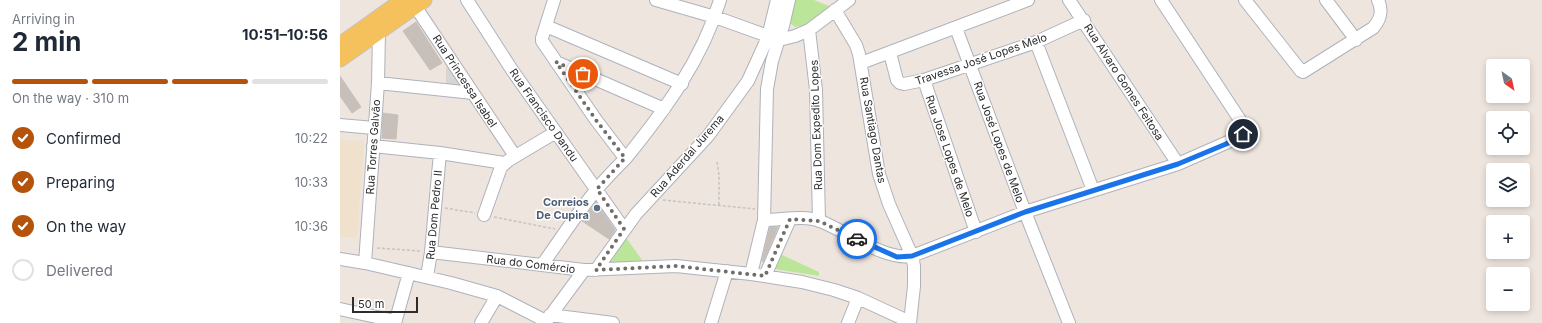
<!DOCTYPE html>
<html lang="en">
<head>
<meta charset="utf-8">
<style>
	body { margin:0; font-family:Inter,sans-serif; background:#f6f6f7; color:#1f2937; height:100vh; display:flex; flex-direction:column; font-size:15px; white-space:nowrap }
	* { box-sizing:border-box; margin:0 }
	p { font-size:13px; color:#747a83 }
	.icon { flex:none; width:22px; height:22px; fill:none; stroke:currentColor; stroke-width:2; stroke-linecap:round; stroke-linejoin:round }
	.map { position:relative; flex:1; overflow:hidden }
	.side { display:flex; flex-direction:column; background:#fff; width:340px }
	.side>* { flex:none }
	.needle { width:26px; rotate:147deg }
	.controls { position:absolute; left:1146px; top:59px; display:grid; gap:8px }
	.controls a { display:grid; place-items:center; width:44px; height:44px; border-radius:4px; background:#fff; box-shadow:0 2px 6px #0003; font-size:20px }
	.scale { position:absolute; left:12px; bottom:10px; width:66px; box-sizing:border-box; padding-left:4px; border:2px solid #2c2c2c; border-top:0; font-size:11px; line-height:14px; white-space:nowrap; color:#2c2c2c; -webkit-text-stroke:3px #fff; paint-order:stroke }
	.pin { position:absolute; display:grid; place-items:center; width:34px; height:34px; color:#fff; margin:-17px; border:2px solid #fff; border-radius:50%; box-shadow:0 1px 4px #0007 }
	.courier { position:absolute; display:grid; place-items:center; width:40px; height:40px; margin:-20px; border:3px solid #1a73e8; border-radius:50%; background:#fff; color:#222; box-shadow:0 1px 5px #0007 }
	.overview em { font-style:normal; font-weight:700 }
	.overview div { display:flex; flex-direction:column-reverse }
	.overview { display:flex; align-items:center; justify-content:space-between; height:68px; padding:0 12px }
	h1 { font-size:26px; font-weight:700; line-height:30px }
	.bar { display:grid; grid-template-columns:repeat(4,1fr); gap:6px 4px; align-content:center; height:48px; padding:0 12px }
	.bar i { height:5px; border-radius:3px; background:#e0e1e3 }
	.bar .active { background:#b45309 }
	.bar p { grid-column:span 4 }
	ol { padding:0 12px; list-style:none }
	li { display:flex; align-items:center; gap:12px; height:44px }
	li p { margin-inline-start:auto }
	li .icon { padding:4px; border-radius:50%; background:#b45309; color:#fff; stroke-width:4 }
	li:last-child { color:#747a83 }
	li i { width:22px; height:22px; border:2px solid #e0e1e3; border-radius:50% }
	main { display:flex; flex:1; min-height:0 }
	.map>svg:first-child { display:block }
</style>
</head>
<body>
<main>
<section class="side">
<div class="overview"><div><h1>2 min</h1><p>Arriving in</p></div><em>10:51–10:56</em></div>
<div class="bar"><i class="active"></i><i class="active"></i><i class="active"></i><i></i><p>On the way · 310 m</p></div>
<ol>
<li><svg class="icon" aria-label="check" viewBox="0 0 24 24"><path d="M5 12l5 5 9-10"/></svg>Confirmed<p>10:22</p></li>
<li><svg class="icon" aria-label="check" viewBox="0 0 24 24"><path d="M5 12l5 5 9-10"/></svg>Preparing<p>10:33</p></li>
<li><svg class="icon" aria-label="check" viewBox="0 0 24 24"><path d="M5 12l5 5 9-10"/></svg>On the way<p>10:36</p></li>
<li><i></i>Delivered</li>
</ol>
</section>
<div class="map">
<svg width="1202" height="323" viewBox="0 0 1202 323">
	<rect width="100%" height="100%" fill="#eee5de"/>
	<path fill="#f0e1cd" d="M0 140 24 141 17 237H0Z"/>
	<path fill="#bbe699" d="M454 0H474L491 7 465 25 455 27 450 23V12Z
		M284 235 302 260V262H268Z
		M440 254 479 272V276L434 269Z"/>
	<path fill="#dad5d1" d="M111 66 121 85 106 84V68Z"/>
	<path fill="#c6bfba" stroke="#c9c1b7" d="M76 22 102 63 90 70 63 31Z
		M0 76 21 107 12 113 0 96Z
		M43 113 58 115 56 139 42 138Z
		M256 202 275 230 269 239 242 221Z
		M430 227H438L423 262 422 261Z"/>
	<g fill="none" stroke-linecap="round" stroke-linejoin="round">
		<g stroke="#aeb2bc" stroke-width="14">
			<path id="minor" d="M127 0 172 70 284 229
				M214 0 202 38V41L256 120 285 158
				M316 0 375 17 439 40 455 36 469 30 509 0
				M729 0 838 164
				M905 0 961 71 963 72 1033 28C1041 19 1043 11 1038 0
				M986 0 1016 40
				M75 6 175 156
				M495 10 516 45 519 54 539 174 549 204 572 256 574 266V286L570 323
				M206 26 342 84
				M616 28 685 212 729 323
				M469 30 476 90 479 221
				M696 42 753 190
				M550 53 557 80 560 83 564 84 584 80 696 42 744 20
				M216 62 324 109
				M521 63 688 0
				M584 80 636 232
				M38 83 133 93
				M0 125 34 128
				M33 146 100 153 164 163
				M144 215 161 167 169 160 216 132
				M424 220C442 220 464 215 480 221 506 231 545 261 572 256L685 212 838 164 897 138 904 132V126L821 0
				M91 252 244 270 336 266 411 274 462 282 494 290 518 298 570 322
				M0 259 25 263 111 283 157 296 206 321
				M25 263 38 83 39 32
				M202 265C220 240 237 213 257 189 266 178 276 168 286 158 325 110 362 60 380 0
				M256 270 296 214 368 136 408 81 428 37 437 0
				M411 274 424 220 427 89 432 61 443 26 449 0
				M425 276 450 219
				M87 277 91 252 100 153
				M0 309 55 321
				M210 315 273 323
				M55 323 69 273
				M141 323 157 296
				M205 323 244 270
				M371 323 387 271
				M508 323 518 298"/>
		</g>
		<g stroke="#c4c4c4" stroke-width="17">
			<path id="major" d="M0 45 63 0
				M0 59 84 0"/>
		</g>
		<path stroke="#c4c4c4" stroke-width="1.5" stroke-dasharray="3 2" stroke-linecap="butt" d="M377 162 379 175V206
			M323 200 415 209
			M105 208 135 213
			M154 217 215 229
			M37 248 81 251"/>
		<use href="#minor" stroke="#fff" stroke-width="12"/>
		<use href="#major" stroke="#f5c15c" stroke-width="15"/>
	</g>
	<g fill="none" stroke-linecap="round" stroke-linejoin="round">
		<path stroke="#706d6a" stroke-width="4" stroke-dasharray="0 7.2" d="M243 74 216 62 256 120 285 158 257 189 284 229 256 270 336 266 425 276 450 219 479 221 517 239"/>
		<path stroke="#1a73e8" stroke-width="5" d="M517 239 557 257 572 256 685 212 838 164 886 144 903 134"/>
	</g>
	<circle fill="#5c6f8a" stroke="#fff" stroke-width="1.5" cx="257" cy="208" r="4"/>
	<g text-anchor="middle" stroke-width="3" stroke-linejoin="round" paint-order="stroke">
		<g font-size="11" fill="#2c2c2c" stroke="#fff">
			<text transform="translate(641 59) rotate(-19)" y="4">Travessa José Lopes Melo</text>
			<text transform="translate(125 81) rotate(57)" y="4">Rua Princessa Isabel</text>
			<text transform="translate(784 82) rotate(57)" y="4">Rua Alvaro Gomes Feitosa</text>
			<text transform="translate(204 115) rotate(55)" y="4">Rua Francisco Dandu</text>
			<text transform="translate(476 125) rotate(-92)" y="4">Rua Dom Expedito Lopes</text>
			<text transform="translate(533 130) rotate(80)" y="4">Rua Santiago Dantas</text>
			<text transform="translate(659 142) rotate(70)" y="4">Rua José Lopes de Melo</text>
			<text transform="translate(33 147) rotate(-86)" y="4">Rua Torres Galvão</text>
			<text transform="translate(347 156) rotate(-49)" y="4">Rua Aderdal Jurema</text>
			<text transform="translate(610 156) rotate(71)" y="4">Rua Jose Lopes de Melo</text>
			<text transform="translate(94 215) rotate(-85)" y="4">Rua Dom Pedro II</text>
			<text transform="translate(191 264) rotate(7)" y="4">Rua do Comércio</text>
		</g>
		<g font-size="11" font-weight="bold" fill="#4e5e75" stroke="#fff" text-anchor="end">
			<text x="249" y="206">Correios<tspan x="249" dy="13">De Cupira</tspan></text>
		</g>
	</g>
</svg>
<div class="controls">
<a><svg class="needle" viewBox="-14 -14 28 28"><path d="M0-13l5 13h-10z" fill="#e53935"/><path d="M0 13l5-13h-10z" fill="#747a83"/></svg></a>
<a><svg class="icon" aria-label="locate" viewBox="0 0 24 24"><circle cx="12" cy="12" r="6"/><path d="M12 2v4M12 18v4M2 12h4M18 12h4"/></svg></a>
<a><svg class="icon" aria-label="layers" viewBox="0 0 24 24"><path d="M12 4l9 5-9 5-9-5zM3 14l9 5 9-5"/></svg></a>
<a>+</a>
<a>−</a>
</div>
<div class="scale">50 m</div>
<div class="pin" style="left:243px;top:74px;background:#ea580c"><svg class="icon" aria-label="bag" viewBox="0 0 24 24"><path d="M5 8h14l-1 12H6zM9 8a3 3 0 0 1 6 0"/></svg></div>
<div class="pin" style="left:903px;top:134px;background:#1f2937"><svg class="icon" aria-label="home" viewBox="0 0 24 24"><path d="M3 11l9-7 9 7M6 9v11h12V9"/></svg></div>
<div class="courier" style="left:517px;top:239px"><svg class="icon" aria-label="car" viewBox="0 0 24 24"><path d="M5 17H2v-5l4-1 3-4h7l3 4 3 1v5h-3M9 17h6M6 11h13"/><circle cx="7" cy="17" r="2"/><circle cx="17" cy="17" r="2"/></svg></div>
</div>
</main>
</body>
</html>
